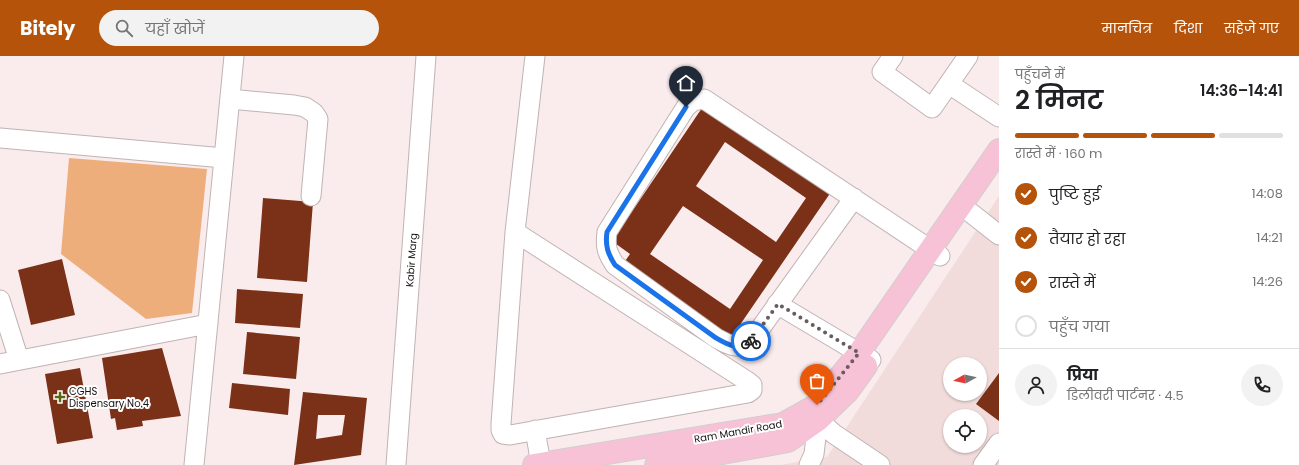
<!DOCTYPE html>
<html lang="hi">
<head>
<meta charset="utf-8">
<style>
	body { margin:0; font-family:Poppins,"Noto Sans Devanagari",sans-serif; background:#f2f2f2; color:#202124; height:100vh; display:flex; flex-direction:column; font-size:15px; white-space:nowrap }
	* { box-sizing:border-box; margin:0 }
	p { font-size:13px; color:#757577 }
	.icon { flex:none; width:22px; height:22px; fill:none; stroke:currentColor; stroke-width:2; stroke-linecap:round; stroke-linejoin:round }
	.map { position:relative; flex:1; overflow:hidden }
	.details { display:flex; flex-direction:column; background:#fff; width:300px }
	.details>* { flex:none }
	.needle { width:26px; rotate:262deg }
	.tools { position:absolute; left:943px; top:301px; display:grid; gap:8px }
	.tools a { display:grid; place-items:center; width:44px; height:44px; border-radius:50%; background:#fff; box-shadow:0 1px 3px #0004; font-size:20px }
	.pin { position:absolute; display:grid; place-items:center; width:34px; height:34px; color:#fff; margin:-41px -17px; border-radius:50% 50% 50% 0; rotate:-45deg; box-shadow:0 0 4px #0007 }
	.pin .icon { rotate:45deg }
	.courier { position:absolute; display:grid; place-items:center; width:40px; height:40px; margin:-20px; border:3px solid #1a73e8; border-radius:50%; background:#fff; color:#222; box-shadow:0 1px 5px #0007 }
	.summary em { font-style:normal; font-weight:600 }
	.summary div { display:flex; flex-direction:column-reverse }
	.summary { display:flex; align-items:center; justify-content:space-between; height:68px; padding:0 16px }
	h1 { font-size:26px; font-weight:600; line-height:30px }
	.bar { display:grid; grid-template-columns:repeat(4,1fr); gap:6px 4px; align-content:center; height:48px; padding:0 16px }
	.bar i { height:5px; border-radius:3px; background:#e0e0e0 }
	.bar .current { background:#b45309 }
	.bar p { grid-column:span 4 }
	.line { display:flex; align-items:center; gap:10px; padding:0 16px; border-top:1px solid #e0e0e0 }
	.line div { flex:1 }
	.round { display:grid; place-items:center; flex:none; width:42px; height:42px; border-radius:21px; background:#f2f2f2 }
	ol { padding:0 16px; list-style:none }
	li { display:flex; align-items:center; gap:12px; height:44px }
	li p { margin-inline-start:auto }
	li .icon { padding:4px; border-radius:50%; background:#b45309; color:#fff; stroke-width:4 }
	li:last-child { color:#757577 }
	li i { width:22px; height:22px; border:2px solid #e0e0e0; border-radius:50% }
	header { display:flex; align-items:center; gap:24px; box-sizing:border-box; height:56px; padding:0 20px; background:#b45309; color:#fff }
	header strong { font-size:19px }
	nav { display:flex; gap:22px; margin-inline-start:auto; font-size:14px }
	.search { width:280px; height:36px; background:#f2f2f2; display:flex; align-items:center; gap:10px; box-sizing:border-box; padding:0 14px; border-radius:22px; color:#757577; font-size:15px }
	main { display:flex; flex:1; min-height:0 }
	.map>svg:first-child { display:block }
</style>
</head>
<body>
<header>
<strong>Bitely</strong>
<div class="search"><svg class="icon" aria-label="search" viewBox="0 0 24 24"><circle cx="10" cy="10" r="6"/><path d="M15 15l6 6"/></svg>यहाँ खोजें</div>
<nav><a>मानचित्र</a><a>दिशा</a><a>सहेजे गए</a></nav>
</header>
<main>
<div class="map">
<svg width="999" height="409" viewBox="0 0 999 409">
	<rect width="100%" height="100%" fill="#faecec"/>
	<path fill="#f1dbdb" fill-rule="evenodd" d="M999 140V409H781L827 401ZM950 308H980V338H950ZM950 360H980V390H950Z"/>
	<path fill="#eeae7c" d="M69 102 207 113 192 257 146 263 61 198Z"/>
	<path fill="#7b3018" fill-rule="evenodd" d="M704 49 831 136 731 282 623 208 630 198 612 185ZM725 86 806 142 776 186 696 130ZM683 150 763 204 730 253 650 198Z
		M263 142 313 146 307 226 257 222Z
		M62 203 75 259 31 269 18 214Z
		M237 233 303 238 300 272 235 267Z
		M247 276 300 281 296 323 243 318Z
		M162 292 181 360 142 365 143 370 117 374 115 362 111 363 102 302Z
		M80 312 93 382 57 388 45 318Z
		M999 317V365L976 348Z
		M232 327 290 333 288 359 229 352Z
		M303 336 367 342 361 399 294 409ZM318 359H345L342 379 316 383Z"/>
	<g fill="none" stroke-linecap="round" stroke-linejoin="round">
		<g stroke="#c0b3b3" stroke-width="21">
			<path id="minor" d="M893 0 882 16 932 52 968 0
				M949 28 999 61
				M230 43 294 49 305 51 314 57 318 63 311 140
				M0 82 224 102
				M854 142 752 284C738 295 729 289 716 282L615 209C607 197 605 191 607 176L686 51 693 45 704 43 940 200
				M971 157 999 179
				M515 176 747 325 752 329V334L748 337 510 379 503 378 501 374V368L515 176 535 0
				M0 244 19 304
				M777 248 871 304
				M0 308 208 268
				M818 364 834 378 880 409
				M535 374 541 408
				M194 409 234 0
				M396 409 426 0
				M809 409 814 398 818 364
				M983 409 999 387"/>
		</g>
		<g stroke="#d0cfcf" stroke-width="24">
			<path id="major" d="M534 409 783 368 817 349 859 297 999 94
				M656 409 788 385 818 364 848 335 866 310"/>
		</g>
		<use href="#minor" stroke="#fff" stroke-width="19"/>
		<use href="#major" stroke="#f7c2d6" stroke-width="22"/>
	</g>
	<g fill="none" stroke-linecap="round" stroke-linejoin="round">
		<path stroke="#665e5e" stroke-width="4" stroke-dasharray="0 7.2" d="M751 285 778 248 859 297 817 349"/>
		<path stroke="#1a73e8" stroke-width="5" d="M686 51 607 176C605 190 608 198 615 209L716 282C728 289 738 295 751 285"/>
	</g>
	<path fill="#586811" stroke="#fff" stroke-width="1.5" d="M58 335h4v4h4v4h-4v4h-4v-4h-4v-4h4z"/>
	<g text-anchor="middle" stroke-width="4" stroke-linejoin="round" paint-order="stroke">
		<g font-size="10" fill="#161111" stroke="#fff">
			<text transform="translate(411 204) rotate(-86)" y="4">Kabir Marg</text>
			<text transform="translate(738 375) rotate(-10)" y="4">Ram Mandir Road</text>
		</g>
		<g font-size="10" fill="#161111" stroke="#fff" text-anchor="start">
			<text x="69" y="339">CGHS<tspan x="69" dy="12">Dispensary No.4</tspan></text>
		</g>
	</g>
</svg>
<div class="tools">
<a><svg class="needle" viewBox="-14 -14 28 28"><path d="M0-13l5 13h-10z" fill="#e53935"/><path d="M0 13l5-13h-10z" fill="#757577"/></svg></a>
<a><svg class="icon" aria-label="locate" viewBox="0 0 24 24"><circle cx="12" cy="12" r="6"/><path d="M12 2v4M12 18v4M2 12h4M18 12h4"/></svg></a>
</div>
<div class="pin" style="left:817px;top:349px;background:#ea580c"><svg class="icon" aria-label="bag" viewBox="0 0 24 24"><path d="M5 8h14l-1 12H6zM9 8a3 3 0 0 1 6 0"/></svg></div>
<div class="pin" style="left:686px;top:51px;background:#1f2937"><svg class="icon" aria-label="home" viewBox="0 0 24 24"><path d="M3 11l9-7 9 7M6 9v11h12V9"/></svg></div>
<div class="courier" style="left:751px;top:285px"><svg class="icon" aria-label="bike" viewBox="0 0 24 24"><circle cx="6" cy="16" r="4"/><circle cx="18" cy="16" r="4"/><path d="M6 16l4-8h5l3 8M10 8l3 8H6M13 5h3"/></svg></div>
</div>
<section class="details">
<div class="summary"><div><h1>2 मिनट</h1><p>पहुँचने में</p></div><em>14:36–14:41</em></div>
<div class="bar"><i class="current"></i><i class="current"></i><i class="current"></i><i></i><p>रास्ते में · 160 m</p></div>
<ol>
<li><svg class="icon" aria-label="check" viewBox="0 0 24 24"><path d="M5 12l5 5 9-10"/></svg>पुष्टि हुई<p>14:08</p></li>
<li><svg class="icon" aria-label="check" viewBox="0 0 24 24"><path d="M5 12l5 5 9-10"/></svg>तैयार हो रहा<p>14:21</p></li>
<li><svg class="icon" aria-label="check" viewBox="0 0 24 24"><path d="M5 12l5 5 9-10"/></svg>रास्ते में<p>14:26</p></li>
<li><i></i>पहुँच गया</li>
</ol>
<div class="line" style="height:72px"><a class="round"><svg class="icon" aria-label="person" viewBox="0 0 24 24"><circle cx="12" cy="8" r="4"/><path d="M4 21q1-7 8-7t8 7"/></svg></a><div><b>प्रिया</b><p>डिलीवरी पार्टनर · 4.5</p></div><a class="round"><svg class="icon" aria-label="phone" viewBox="0 0 24 24"><path d="M5 4h4l2 5-3 2q2 4 5 5l2-3 5 2v4C11 20 4 13 5 4z"/></svg></a></div>
</section>
</main>
</body>
</html>
